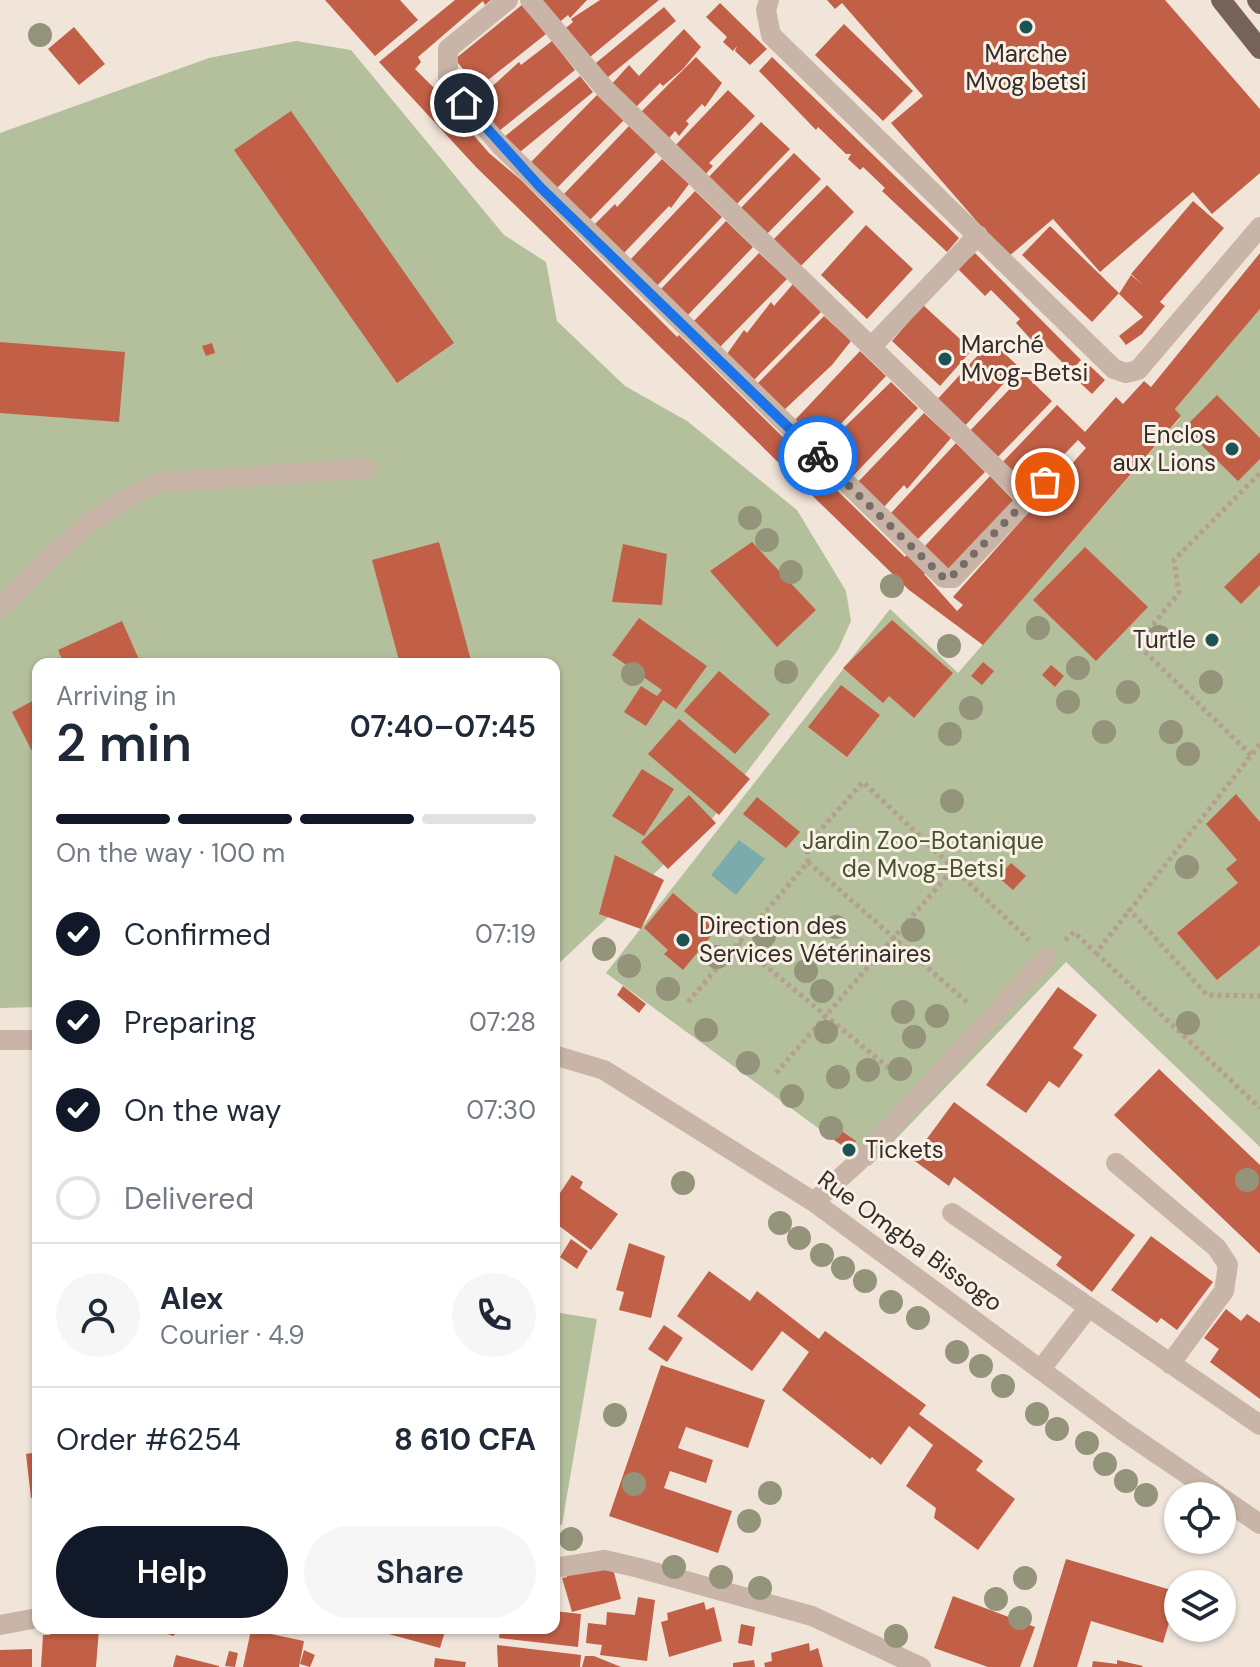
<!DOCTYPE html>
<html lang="en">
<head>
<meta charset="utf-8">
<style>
	body { margin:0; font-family:"DM Sans",sans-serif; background:#f6f6f7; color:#1f2937; height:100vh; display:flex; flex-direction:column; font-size:30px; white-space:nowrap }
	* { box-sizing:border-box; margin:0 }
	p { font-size:26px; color:#747a83 }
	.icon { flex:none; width:44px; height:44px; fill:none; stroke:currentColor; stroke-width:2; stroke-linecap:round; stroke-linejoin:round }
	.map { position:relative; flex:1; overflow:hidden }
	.drawer { position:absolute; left:32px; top:658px; width:528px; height:976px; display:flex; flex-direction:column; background:#fff; border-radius:16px; box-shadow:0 2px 6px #0004 }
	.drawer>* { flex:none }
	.buttons { position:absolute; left:1164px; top:1482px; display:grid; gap:16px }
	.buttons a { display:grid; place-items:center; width:72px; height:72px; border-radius:50%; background:#fff; box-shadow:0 2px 6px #0004; font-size:40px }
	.pin { position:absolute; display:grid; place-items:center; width:68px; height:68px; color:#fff; margin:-34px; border:4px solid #fff; border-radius:50%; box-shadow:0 2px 8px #0007 }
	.courier { position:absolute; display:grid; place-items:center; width:80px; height:80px; margin:-40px; border:6px solid #1a73e8; border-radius:50%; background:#fff; color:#222; box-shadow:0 2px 10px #0007 }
	.overview em { font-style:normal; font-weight:600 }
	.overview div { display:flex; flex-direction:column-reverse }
	.overview { display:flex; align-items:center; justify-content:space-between; height:136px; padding:0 24px }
	h1 { font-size:52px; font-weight:600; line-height:60px }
	.bar { display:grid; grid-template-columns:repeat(4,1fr); gap:12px 8px; align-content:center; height:96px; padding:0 24px }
	.bar i { height:10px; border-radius:6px; background:#e0e1e3 }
	.bar .current { background:#111827 }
	.bar p { grid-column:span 4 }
	.line { display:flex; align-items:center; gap:20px; padding:0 24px; border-top:2px solid #e0e1e3 }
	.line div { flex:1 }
	.round { display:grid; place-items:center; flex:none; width:84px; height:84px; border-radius:42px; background:#f6f6f7 }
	ol { padding:0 24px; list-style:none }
	li { display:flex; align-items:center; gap:24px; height:88px }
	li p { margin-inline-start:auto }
	li .icon { padding:8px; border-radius:50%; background:#111827; color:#fff; stroke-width:4 }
	li:last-child { color:#747a83 }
	li i { width:44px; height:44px; border:4px solid #e0e1e3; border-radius:50% }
	.cta { display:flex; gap:16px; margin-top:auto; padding:16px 24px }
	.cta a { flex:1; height:92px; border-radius:48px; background:#111827; color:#fff; font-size:32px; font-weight:600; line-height:92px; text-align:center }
	.cta a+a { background:#f6f6f7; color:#1f2937 }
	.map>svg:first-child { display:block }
</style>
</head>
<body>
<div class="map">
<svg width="1260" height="1667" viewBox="0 0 1260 1667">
	<rect width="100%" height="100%" fill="#f1e5da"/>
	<path fill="#b4bf9b" d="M296 41 351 50 504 235 546 262 557 321 625 386 687 421 797 510 846 591 851 621 838 650 712 819 554 968V664H38V1007L0 1008V133L209 58Z
		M1260 309V1147L1066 962 870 1166 606 973 890 609 958 673 1181 417 1175 409Z
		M554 1312 597 1319 562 1525 554 1524Z"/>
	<path fill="#7aacad" d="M739 840 765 859 736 895 711 875Z"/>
	<path fill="#c26047" d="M325 0H400L418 20 375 56Z
		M455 0H491L485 5 483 1 418 57 421 62 415 69 459 113 457 116 489 153 521 180 677 337 679 335 905 557 911 549 930 567 924 574 957 611 963 605 953 597 1086 448 1078 440 1026 494 1000 465 1057 405 1085 432 1116 397 1123 404 1144 381 1151 387 1260 253V309L1175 409 1181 416 983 645 909 590 476 167 379 62Z
		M537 0H587L570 18 568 15 556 25Z
		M600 0H659L585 61 562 31 573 22 571 19Z
		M827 0H1165L1260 109V173L1212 214 1193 192 1100 272 1053 219 1008 257 891 123 923 96 842 3 835 9Z
		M720 3 767 49 750 65 735 51 737 46 733 51 723 42 727 37 706 17Z
		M523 4 546 34 478 88 455 59Z
		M664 7 676 21 602 82 591 67Z
		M844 24 913 91 883 121 815 55Z
		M74 27 105 64 79 85 48 49Z
		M684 29 701 47 683 69 663 86 660 83 632 111 610 86 629 65 639 76Z
		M552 41 575 70 499 131 476 101 519 62 521 65Z
		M696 57 722 83 705 107 702 104 686 121 689 124 679 136 675 131 665 143 638 115Z
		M772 57 959 238 947 252 882 191 885 188 863 167 860 170 848 159 851 154H846L818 127 816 130 759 71Z
		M580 76 593 92 520 152 504 137Z
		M728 90 755 116 709 163 713 166 701 179 672 149Z
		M597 95 624 120 557 188 530 163Z
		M291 111 454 343 397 383 234 150Z
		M761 122 790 149 732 209 705 181Z
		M629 126 656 152 590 220 564 194Z
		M794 153 821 179 763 238 737 212Z
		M662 159 689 184 671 208 669 206 623 254 595 224 615 204 617 207Z
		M827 185 854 212 796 271 769 244Z
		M695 191 722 217 656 287 630 260Z
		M1193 201 1224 228 1160 302 1165 306 1142 334 1126 345 1119 336 1143 317 1119 294 1131 275 1144 286 1131 274Z
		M726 221 753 247 687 316 661 289Z
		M866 225 913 269 867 319 821 275Z
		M1050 226 1119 293 1092 322 1022 255Z
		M759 253 787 279 720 347 694 321Z
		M975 253 1081 360 1071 371 1042 342 1037 346 1016 323 1020 319 991 290 985 296 958 269Z
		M793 284 821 312 753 381 727 354 744 330 747 333 771 302 774 306Z
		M923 305 972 350 940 386 892 341Z
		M824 316 851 341 832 365 783 411 757 384Z
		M991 341 1019 367 962 429 934 403Z
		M0 342 125 352 119 422 0 413Z
		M212 343 215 353 206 356 202 346Z
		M860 351 886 376 820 446 795 420Z
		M1090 366 1105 380 1092 394 1077 380Z
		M1024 374 1052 401 993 462 966 435Z
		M891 382 918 408 851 478 823 448Z
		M1217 395 1260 438V459L1238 481 1184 428Z
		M924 413 951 438 907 489 904 485 883 508 858 482Z
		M956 443 985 472 917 540 891 513Z
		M990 476 1017 504 951 573 925 546Z
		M439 542 472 664H400L372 560Z
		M752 542 816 610 777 647 710 571Z
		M623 544 667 554 662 605 612 602Z
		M1085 547 1148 607 1096 661 1033 600Z
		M1260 552V585L1241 604 1224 587Z
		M639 618 707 666 676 709 663 700 646 726 624 712 641 686 657 696 662 690 612 655Z
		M892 620 953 673 914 718 889 696 883 703 843 668Z
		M122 621 141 664H64L58 650Z
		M1212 630 1221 636 1211 649 1203 643Z
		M983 662 994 671 982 685 971 676Z
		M1051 665 1064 676 1055 687 1042 675Z
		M719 671 770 714 735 754 684 711Z
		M841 685 880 715 847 757 808 727Z
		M38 698V750L33 753 12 712Z
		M679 719 750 779 719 815 648 754Z
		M642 769 674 789 644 836 612 816Z
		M1236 794 1260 822V945L1217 980 1177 933 1238 883 1226 869 1237 860 1206 824Z
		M689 795 716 823 668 869 641 842Z
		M757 797 800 832 786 848 743 814Z
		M615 855 664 880 641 929 599 914Z
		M1011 863 1026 876 1013 890 998 877Z
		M673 893 716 930 683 970 664 954 668 950 644 928Z
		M623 986 646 1004 639 1013 617 995Z
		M1058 987 1097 1015 1073 1048 1083 1055 1059 1088 1049 1081 1026 1113 986 1085Z
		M1159 1069 1260 1165V1254L1114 1115Z
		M954 1102 1135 1235 1092 1292 1056 1265 1062 1257 954 1177 949 1186 912 1159Z
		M840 1130 856 1141 849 1150 834 1140Z
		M572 1175 583 1182 580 1188 618 1214 591 1250 554 1222V1202Z
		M1151 1236 1213 1282 1177 1330 1161 1318 1157 1323 1111 1290Z
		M571 1239 588 1251 577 1269 560 1257Z
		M629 1243 665 1256 651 1318 619 1310 624 1292 616 1290Z
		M709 1271 750 1301 757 1291 819 1339 825 1331 926 1405 919 1414 983 1461 976 1470 1015 1499 978 1550 934 1518 936 1508 906 1486 933 1445 909 1426 881 1465 872 1457 870 1459 782 1390 809 1352 782 1331 752 1371 677 1316Z
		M1226 1309 1241 1321 1247 1314 1260 1323V1399L1210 1362 1219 1349 1204 1338Z
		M664 1325 683 1338 667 1362 648 1349Z
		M661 1365 765 1400 748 1448 686 1427 678 1448 713 1460 706 1483 670 1471 664 1488 732 1511 718 1553 609 1516Z
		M38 1452V1497L31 1498 26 1454Z
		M1066 1559 1178 1592 1163 1643 1091 1621 1077 1667H1033Z
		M612 1565 621 1599 572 1612 562 1578 567 1577 566 1573Z
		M953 1596 1035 1627 1020 1667H988L934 1648Z
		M638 1597 655 1600 647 1661 600 1655 602 1645 586 1643 588 1623 606 1625 607 1612 635 1615Z
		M704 1602 706 1610 714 1607 722 1641 669 1657 661 1622 668 1620 667 1613Z
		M554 1611 581 1614 578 1647 499 1638 500 1628H554Z
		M741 1624 755 1627 752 1646 738 1643Z
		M51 1628 99 1629 96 1667H41L43 1635H50Z
		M146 1628H176L174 1636Z
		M387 1628H446L440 1648 385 1633Z
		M251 1630 304 1641 299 1667H243Z
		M809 1643 810 1651 818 1648 823 1667H765L764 1663 772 1661 771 1653Z
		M497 1645 581 1655 580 1667H498Z
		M32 1649V1667H0V1650Z
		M304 1650 315 1655 310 1667 300 1664Z
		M229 1651 238 1653 235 1667 225 1666Z
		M176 1655 219 1666V1667H173Z
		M585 1656H594L621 1667H582Z
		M435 1658 466 1662 465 1667H434Z
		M754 1660 755 1667H733V1663Z
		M1117 1660 1143 1666 1142 1667H1092L1093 1661 1117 1664Z"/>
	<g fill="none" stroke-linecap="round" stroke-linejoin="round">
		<path stroke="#b49f91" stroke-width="5" stroke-dasharray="4 4" stroke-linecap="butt" d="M1251 755 1137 644 1179 593 1174 560 1260 473
			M808 862 969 1004
			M1128 908 1207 995 1260 996
			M1065 940 1074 932 1096 953 1260 744
			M738 943 901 1078
			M1096 953 1260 1108
			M688 1002 808 862 807 845 863 782 1029 940
			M776 1073 954 868"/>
		<path stroke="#c8b5a7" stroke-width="20" d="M508 0 448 49V77L464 103 500 145 944 578H953L1061 464
			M530 0 606 90 1028 499
			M769 0 766 10 771 35 1114 369 1126 373 1138 370 1260 227
			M872 346 978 235
			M0 608C51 559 93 508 160 483L367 468
			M0 1040H38
			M554 1055 604 1070 814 1202 1122 1430 1219 1496
			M1116 1163 1217 1248 1228 1265 1224 1291 1170 1364
			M814 1202 861 1159 1047 957
			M952 1213 1260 1425
			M1041 1369 1088 1308
			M1222 1498 1260 1524
			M554 1568 605 1560 639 1568 812 1616 921 1667
			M0 1625 38 1618"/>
		<path stroke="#766259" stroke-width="20" d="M1221 0 1260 49
			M1257 0 1260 4"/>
	</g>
	<g fill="#93947a">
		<circle cx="40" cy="35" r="12"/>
		<circle cx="750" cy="518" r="12"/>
		<circle cx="767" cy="540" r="12"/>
		<circle cx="791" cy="572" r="12"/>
		<circle cx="892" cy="586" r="12"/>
		<circle cx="1038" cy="628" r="12"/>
		<circle cx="1159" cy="637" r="12"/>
		<circle cx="949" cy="646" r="12"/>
		<circle cx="1078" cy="668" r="12"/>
		<circle cx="786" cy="672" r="12"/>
		<circle cx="633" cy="674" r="12"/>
		<circle cx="1211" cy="682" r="12"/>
		<circle cx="1128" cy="692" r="12"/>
		<circle cx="1068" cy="702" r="12"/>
		<circle cx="971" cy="708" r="12"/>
		<circle cx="1104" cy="732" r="12"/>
		<circle cx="1171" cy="732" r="12"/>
		<circle cx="950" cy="734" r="12"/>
		<circle cx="1188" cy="754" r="12"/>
		<circle cx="952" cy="801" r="12"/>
		<circle cx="1187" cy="867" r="12"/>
		<circle cx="836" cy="927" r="12"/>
		<circle cx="913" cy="930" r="12"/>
		<circle cx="764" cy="936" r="12"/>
		<circle cx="604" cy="949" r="12"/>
		<circle cx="717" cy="957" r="12"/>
		<circle cx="629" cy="966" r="12"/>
		<circle cx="806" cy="971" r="12"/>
		<circle cx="668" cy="989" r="12"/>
		<circle cx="822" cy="991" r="12"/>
		<circle cx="903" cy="1012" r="12"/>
		<circle cx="937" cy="1016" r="12"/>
		<circle cx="1188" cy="1023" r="12"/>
		<circle cx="706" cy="1030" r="12"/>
		<circle cx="826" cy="1032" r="12"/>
		<circle cx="914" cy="1037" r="12"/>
		<circle cx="748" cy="1063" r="12"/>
		<circle cx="900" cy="1069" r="12"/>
		<circle cx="868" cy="1070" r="12"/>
		<circle cx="838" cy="1077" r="12"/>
		<circle cx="792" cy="1096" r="12"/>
		<circle cx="831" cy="1128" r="12"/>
		<circle cx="1247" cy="1180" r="12"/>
		<circle cx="683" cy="1183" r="12"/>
		<circle cx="780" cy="1223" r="12"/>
		<circle cx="799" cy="1238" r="12"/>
		<circle cx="822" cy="1255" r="12"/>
		<circle cx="843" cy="1268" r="12"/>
		<circle cx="865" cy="1281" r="12"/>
		<circle cx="891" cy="1302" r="12"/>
		<circle cx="918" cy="1318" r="12"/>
		<circle cx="957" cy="1352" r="12"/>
		<circle cx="981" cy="1366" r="12"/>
		<circle cx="1003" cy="1386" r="12"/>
		<circle cx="1037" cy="1414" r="12"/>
		<circle cx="615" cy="1415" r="12"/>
		<circle cx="1057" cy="1429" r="12"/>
		<circle cx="1087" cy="1443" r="12"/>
		<circle cx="1105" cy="1464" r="12"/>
		<circle cx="1126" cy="1481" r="12"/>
		<circle cx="634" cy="1484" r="12"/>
		<circle cx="770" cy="1493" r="12"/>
		<circle cx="1146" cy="1495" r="12"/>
		<circle cx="749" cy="1521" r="12"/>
		<circle cx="571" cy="1539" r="12"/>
		<circle cx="674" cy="1567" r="12"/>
		<circle cx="721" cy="1577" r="12"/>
		<circle cx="1025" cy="1578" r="12"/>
		<circle cx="760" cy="1588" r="12"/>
		<circle cx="996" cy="1599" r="12"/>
		<circle cx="1020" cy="1618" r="12"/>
		<circle cx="896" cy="1636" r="12"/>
	</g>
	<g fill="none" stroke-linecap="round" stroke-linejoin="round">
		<path stroke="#776c66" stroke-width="8" stroke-dasharray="0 14.4" d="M818 456 944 578 949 579 1045 482"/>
		<path stroke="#1a73e8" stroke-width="10" d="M464 103 541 188 818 456"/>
	</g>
	<g fill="#1e5355" stroke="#f9f0e6" stroke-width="3">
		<circle cx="1026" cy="27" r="8"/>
		<circle cx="945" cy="359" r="8"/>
		<circle cx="1232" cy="449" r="8"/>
		<circle cx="1212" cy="640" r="8"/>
		<circle cx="683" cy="940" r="8"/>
		<circle cx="849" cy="1150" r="8"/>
	</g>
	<g text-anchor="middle" stroke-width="6" stroke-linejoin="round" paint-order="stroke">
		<g font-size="24" fill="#352b27" stroke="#f9f0e6" text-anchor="start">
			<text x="1026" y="62" text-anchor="middle">Marche<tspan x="1026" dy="28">Mvog betsi</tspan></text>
			<text x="961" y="353">Marché<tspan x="961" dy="28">Mvog-Betsi</tspan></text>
			<text x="1216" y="443" text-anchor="end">Enclos<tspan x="1216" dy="28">aux Lions</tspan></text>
			<text x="1196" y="648" text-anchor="end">Turtle</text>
			<text x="699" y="934">Direction des<tspan x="699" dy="28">Services Vétérinaires</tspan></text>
			<text x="865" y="1158">Tickets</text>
		</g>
		<g font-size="24" fill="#46522c" stroke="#f9f0e6">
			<text x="923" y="849">Jardin Zoo-Botanique<tspan x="923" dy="28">de Mvog-Betsi</tspan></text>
		</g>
		<g font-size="24" fill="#352b27" stroke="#f9f0e6">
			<text transform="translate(910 1241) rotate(36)" y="8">Rue Omgba Bissogo</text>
		</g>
	</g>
</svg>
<div class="buttons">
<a><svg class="icon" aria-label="locate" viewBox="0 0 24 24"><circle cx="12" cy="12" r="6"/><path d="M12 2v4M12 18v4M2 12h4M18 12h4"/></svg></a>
<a><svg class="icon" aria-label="layers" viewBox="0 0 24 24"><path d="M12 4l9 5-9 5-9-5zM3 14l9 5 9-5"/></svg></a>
</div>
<div class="pin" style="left:1045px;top:482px;background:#ea580c"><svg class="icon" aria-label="bag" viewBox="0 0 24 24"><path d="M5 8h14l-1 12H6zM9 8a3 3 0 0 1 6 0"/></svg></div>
<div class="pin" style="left:464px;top:103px;background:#1f2937"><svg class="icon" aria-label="home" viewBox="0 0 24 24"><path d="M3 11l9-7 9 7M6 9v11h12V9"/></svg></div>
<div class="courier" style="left:818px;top:456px"><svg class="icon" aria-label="bike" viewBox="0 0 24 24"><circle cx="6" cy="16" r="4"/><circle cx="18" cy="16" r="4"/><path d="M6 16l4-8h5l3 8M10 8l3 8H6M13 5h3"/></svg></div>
<section class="drawer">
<div class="overview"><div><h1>2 min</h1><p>Arriving in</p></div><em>07:40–07:45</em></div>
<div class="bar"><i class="current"></i><i class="current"></i><i class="current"></i><i></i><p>On the way · 100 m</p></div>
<ol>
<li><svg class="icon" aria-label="check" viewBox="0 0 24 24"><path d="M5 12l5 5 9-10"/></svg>Confirmed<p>07:19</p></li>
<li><svg class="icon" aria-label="check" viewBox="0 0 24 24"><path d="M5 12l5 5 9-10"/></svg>Preparing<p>07:28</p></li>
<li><svg class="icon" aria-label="check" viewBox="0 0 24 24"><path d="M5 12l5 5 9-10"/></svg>On the way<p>07:30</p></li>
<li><i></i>Delivered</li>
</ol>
<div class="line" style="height:144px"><a class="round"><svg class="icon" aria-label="person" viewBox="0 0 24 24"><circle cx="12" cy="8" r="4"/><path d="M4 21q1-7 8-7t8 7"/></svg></a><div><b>Alex</b><p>Courier · 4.9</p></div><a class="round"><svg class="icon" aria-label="phone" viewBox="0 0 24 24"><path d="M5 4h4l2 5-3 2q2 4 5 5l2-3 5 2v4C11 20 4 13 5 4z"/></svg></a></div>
<div class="line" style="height:104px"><div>Order #6254</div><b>8 610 CFA</b></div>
<div class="cta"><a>Help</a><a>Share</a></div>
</section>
</div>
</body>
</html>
